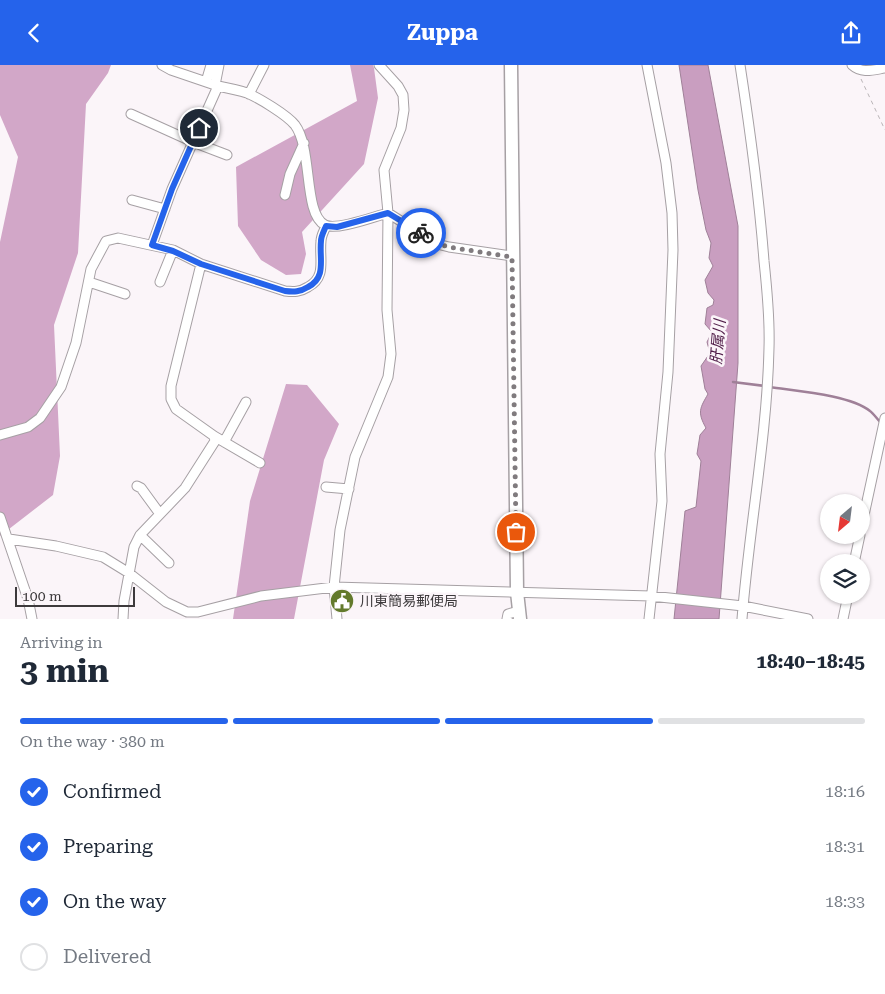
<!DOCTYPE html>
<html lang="en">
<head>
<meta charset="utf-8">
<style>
	body { margin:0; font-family:"Roboto Serif","Noto Sans JP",serif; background:#f2f2f3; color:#1f2937; height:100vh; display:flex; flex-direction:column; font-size:19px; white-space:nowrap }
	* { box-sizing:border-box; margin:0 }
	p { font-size:16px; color:#747a83 }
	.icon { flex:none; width:28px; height:28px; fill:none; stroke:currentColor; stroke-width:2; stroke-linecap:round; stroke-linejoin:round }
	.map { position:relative; height:554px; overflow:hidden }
	.side { display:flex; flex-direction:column; background:#fff; flex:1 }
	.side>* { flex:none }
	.needle { width:32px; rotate:208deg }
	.buttons { position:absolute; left:820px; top:429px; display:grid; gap:10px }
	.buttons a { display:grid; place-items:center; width:50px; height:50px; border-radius:50%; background:#fff; box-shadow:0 1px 4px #0004; font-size:25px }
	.scale { position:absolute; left:15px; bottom:12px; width:120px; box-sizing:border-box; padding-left:5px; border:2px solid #3d3a3c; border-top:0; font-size:14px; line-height:18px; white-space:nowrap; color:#3d3a3c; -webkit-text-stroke:4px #fbf5f9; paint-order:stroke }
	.pin { position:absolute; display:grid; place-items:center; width:42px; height:42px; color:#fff; margin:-21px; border:2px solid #fff; border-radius:50%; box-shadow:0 1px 5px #0007 }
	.courier { position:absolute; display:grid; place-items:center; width:50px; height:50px; margin:-25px; border:4px solid #2563eb; border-radius:50%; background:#fff; color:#222; box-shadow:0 1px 6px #0007 }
	.head em { font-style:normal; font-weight:700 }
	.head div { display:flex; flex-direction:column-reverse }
	.head { display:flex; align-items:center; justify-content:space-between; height:85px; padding:0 20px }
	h1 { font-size:32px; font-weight:700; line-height:38px }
	.bar { display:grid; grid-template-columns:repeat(4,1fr); gap:8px 5px; align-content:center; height:60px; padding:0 20px }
	.bar i { height:6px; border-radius:4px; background:#e0e1e3 }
	.bar .selected { background:#2563eb }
	.bar p { grid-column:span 4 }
	ol { padding:0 20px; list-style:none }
	li { display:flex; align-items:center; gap:15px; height:55px }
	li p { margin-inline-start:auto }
	li .icon { padding:5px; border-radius:50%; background:#2563eb; color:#fff; stroke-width:4 }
	li:last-child { color:#747a83 }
	li i { width:28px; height:28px; border:2px solid #e0e1e3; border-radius:50% }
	header { display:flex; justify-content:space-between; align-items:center; height:65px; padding:0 20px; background:#2563eb; color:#fff; font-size:22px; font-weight:700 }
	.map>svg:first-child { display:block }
</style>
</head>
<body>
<header><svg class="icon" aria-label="back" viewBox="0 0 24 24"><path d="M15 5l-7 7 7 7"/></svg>Zuppa<svg class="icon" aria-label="share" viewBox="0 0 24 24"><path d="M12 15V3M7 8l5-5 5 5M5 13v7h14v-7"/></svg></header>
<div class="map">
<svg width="885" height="554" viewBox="0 0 885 554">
	<rect width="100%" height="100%" fill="#fbf5f9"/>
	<path fill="#d2a7c8" d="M0 0H111L108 8 86 39 78 188 54 260 60 391 53 430 0 471V177L18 92 0 50Z
		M350 0H373L374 3 378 33 364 99 302 167 306 189 301 209 286 210 261 195 238 161 236 102 357 36Z
		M286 319 307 320 339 359 324 395 294 554H233L250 436Z"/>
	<path fill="#c99ec0" stroke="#9f8098" d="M679 0H708L738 161V298L719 554H674L685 446 696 442 701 396 697 389 700 370 706 363C697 347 700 343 708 329L705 324 701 301 710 288 707 277 712 267 705 259 707 243 713 240 714 235 708 228 705 215 713 201 709 193 711 178 706 165 698 125Z"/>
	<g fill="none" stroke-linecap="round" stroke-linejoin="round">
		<path stroke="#9f8098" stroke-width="2.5" d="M733 317 765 321
			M770 322C796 326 850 330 870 346 874 349 877 354 881 358"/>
		<g stroke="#a6a0a4" stroke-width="11">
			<path id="street" d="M162 0 171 5 218 21
				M647 0 666 98 672 148 673 185 668 307 660 389 662 436 649 554
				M740 0C750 65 759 130 764 196 767 224 770 254 769 283 767 373 749 463 742 554
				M852 0C862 9 873 5 885 3
				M206 17 211 0
				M215 20 219 0
				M249 29 264 0
				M131 49 193 77 227 90
				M285 130 290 109 304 78
				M132 135 165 144
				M152 180 172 124 218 21C228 23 238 25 247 28 259 33 287 50 295 60 313 84 303 149 325 160 337 166 375 151 388 148L437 179 449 182 512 191
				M89 217 125 229
				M160 217 173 185
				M0 370 28 362 40 353 61 322 76 278 91 204 106 176 118 173 173 185 201 199 285 226C294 227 300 227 308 222 327 212 319 194 321 176 321 171 324 166 326 161
				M214 371 260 398
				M224 377 246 337
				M137 421 141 423 160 449
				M326 422 349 424
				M0 452 28 534 32 554
				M861 464 885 353
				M140 470 169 498
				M9 474 56 481 103 492 129 508 166 537 187 547H198L261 531 334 522 651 531 743 541 808 554
				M854 498 860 470
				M123 554 124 536 134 482 140 470 185 423 215 376 214 371 176 344 171 334V321L201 199
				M337 554 334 522 340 465 355 392 388 312 391 289 387 245 388 148 384 105 401 63 404 45 403 30 398 21 379 0
				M507 554 508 549 519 546
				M843 554 848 530"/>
		</g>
		<g stroke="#a6a0a4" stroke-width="15">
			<path id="secondary" d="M511 0 517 527 520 554"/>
		</g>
		<path stroke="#bab5b8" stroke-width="1" stroke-dasharray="4 4" stroke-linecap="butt" d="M861 14 885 65"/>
		<use href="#street" stroke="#fff" stroke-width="9"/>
		<use href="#secondary" stroke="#fff" stroke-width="12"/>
	</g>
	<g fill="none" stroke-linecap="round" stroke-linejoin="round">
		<path stroke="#807b7e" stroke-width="5" stroke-dasharray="0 9" d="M421 168 437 178 448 182 512 192 516 467"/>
		<path stroke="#2563eb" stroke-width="6" d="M199 63 172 124 152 180 173 186 201 199 285 226C294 227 300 227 308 222 327 212 319 194 321 176 321 171 324 166 326 161L337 162 388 148 421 168"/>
	</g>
	<defs>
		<g id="civic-disc" transform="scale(1.25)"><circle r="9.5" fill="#637a2c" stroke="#fbf5f9"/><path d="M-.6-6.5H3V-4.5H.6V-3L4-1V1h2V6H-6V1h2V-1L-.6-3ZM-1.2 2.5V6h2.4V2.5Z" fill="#fff"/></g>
	</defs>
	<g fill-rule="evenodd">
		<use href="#civic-disc" x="342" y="536"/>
	</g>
	<g text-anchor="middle" stroke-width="5" stroke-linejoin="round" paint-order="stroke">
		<g font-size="14" fill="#3d3a3c" stroke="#fbf5f9" text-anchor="start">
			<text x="360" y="541">川東簡易郵便局</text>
		</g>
		<g font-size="15" font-style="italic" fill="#501d48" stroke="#fbf5f9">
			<text transform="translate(718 277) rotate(-85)" y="5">肝属川</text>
		</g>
	</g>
</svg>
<div class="buttons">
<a><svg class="needle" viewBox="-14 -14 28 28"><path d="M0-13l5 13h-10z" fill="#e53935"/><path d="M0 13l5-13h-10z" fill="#747a83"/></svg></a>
<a><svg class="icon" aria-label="layers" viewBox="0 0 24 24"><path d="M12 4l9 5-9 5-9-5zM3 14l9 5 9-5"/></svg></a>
</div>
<div class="scale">100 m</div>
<div class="pin" style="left:516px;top:467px;background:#ea580c"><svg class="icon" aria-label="bag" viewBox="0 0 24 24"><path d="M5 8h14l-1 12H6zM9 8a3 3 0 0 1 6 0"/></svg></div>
<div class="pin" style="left:199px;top:63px;background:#1f2937"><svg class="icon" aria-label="home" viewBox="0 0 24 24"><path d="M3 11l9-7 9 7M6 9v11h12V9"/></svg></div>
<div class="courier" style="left:421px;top:168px"><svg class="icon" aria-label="bike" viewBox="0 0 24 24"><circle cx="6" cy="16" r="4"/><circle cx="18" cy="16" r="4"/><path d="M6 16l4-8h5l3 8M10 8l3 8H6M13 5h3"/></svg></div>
</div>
<section class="side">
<div class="head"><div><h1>3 min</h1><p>Arriving in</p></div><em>18:40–18:45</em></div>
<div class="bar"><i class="selected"></i><i class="selected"></i><i class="selected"></i><i></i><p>On the way · 380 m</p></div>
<ol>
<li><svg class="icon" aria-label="check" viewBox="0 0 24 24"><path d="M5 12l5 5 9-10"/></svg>Confirmed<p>18:16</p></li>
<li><svg class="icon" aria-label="check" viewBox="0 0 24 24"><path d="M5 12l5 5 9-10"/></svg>Preparing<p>18:31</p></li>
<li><svg class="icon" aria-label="check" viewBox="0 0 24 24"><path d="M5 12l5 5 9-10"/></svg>On the way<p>18:33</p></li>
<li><i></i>Delivered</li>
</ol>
</section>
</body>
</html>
